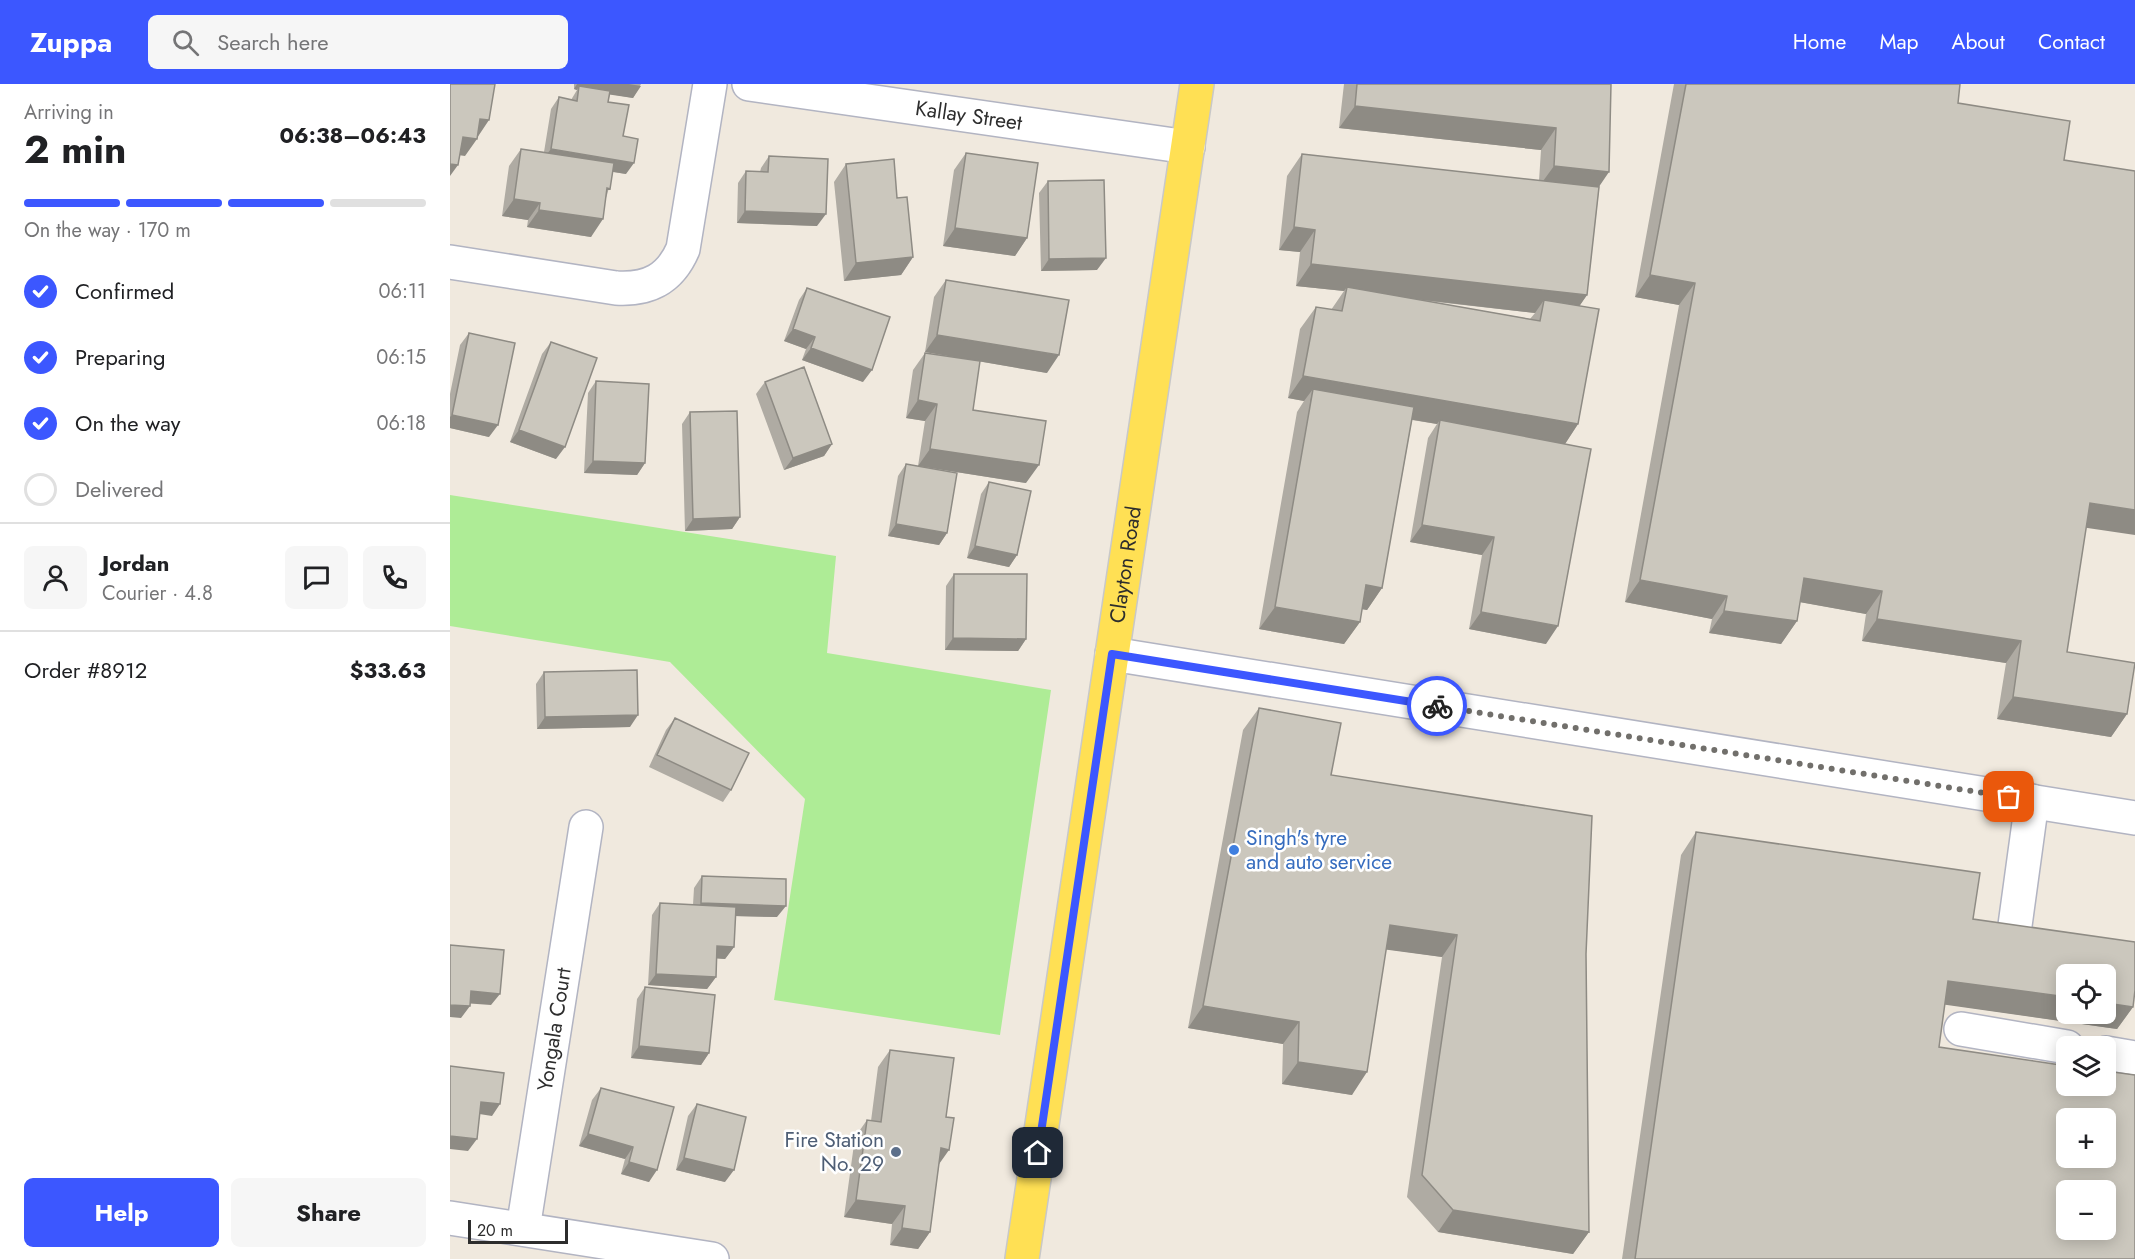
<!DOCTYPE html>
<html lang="en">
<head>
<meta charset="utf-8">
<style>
	body { margin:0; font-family:Jost,sans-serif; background:#f6f6f6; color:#202124; height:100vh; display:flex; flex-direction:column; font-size:22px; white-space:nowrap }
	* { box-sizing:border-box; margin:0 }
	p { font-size:20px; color:#757577 }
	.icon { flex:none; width:33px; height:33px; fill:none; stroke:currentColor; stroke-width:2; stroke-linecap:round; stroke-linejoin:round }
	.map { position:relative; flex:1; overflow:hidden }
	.panel { display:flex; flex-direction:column; background:#fff; width:450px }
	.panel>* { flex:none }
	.controls { position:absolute; left:1606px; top:880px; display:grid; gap:12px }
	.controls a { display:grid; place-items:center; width:60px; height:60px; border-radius:9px; background:#fff; box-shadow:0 3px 15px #0003; font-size:30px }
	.scale { position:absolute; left:18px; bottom:15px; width:100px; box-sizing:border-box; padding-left:6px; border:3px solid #2d2d2d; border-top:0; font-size:16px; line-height:21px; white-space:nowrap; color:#2d2d2d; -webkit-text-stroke:4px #fff; paint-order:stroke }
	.pin { position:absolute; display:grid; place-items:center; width:51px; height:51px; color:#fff; margin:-26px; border-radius:12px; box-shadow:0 3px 9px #0006 }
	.courier { position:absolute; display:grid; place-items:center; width:60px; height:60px; margin:-30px; border:4px solid #3c57ff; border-radius:50%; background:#fff; color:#222; box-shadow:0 2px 8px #0007 }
	.headline em { font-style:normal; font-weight:700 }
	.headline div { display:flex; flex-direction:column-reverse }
	.headline { display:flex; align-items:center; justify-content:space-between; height:102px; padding:0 24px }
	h1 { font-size:39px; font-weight:700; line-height:45px }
	.bar { display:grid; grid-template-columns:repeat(4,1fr); gap:9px 6px; align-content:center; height:72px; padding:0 24px }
	.bar i { height:8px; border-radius:4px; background:#e0e0e0 }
	.bar .selected { background:#3c57ff }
	.bar p { grid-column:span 4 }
	.line { display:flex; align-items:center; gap:15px; padding:0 24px; border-top:2px solid #e0e0e0 }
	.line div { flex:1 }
	.round { display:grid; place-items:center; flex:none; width:63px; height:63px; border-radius:9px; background:#f6f6f6 }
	ol { padding:0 24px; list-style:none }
	li { display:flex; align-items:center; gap:18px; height:66px }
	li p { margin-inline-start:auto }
	li .icon { padding:6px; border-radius:50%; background:#3c57ff; color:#fff; stroke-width:4 }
	li:last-child { color:#757577 }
	li i { width:33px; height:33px; border:3px solid #e0e0e0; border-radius:50% }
	.cta { display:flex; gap:12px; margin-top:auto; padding:12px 24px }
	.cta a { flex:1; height:69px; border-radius:9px; background:#3c57ff; color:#fff; font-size:24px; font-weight:700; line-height:69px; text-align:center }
	.cta a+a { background:#f6f6f6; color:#202124 }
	header { display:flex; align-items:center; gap:36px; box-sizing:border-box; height:84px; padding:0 30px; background:#3c57ff; color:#fff }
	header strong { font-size:28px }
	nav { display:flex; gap:33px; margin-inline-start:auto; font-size:21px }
	.search { width:420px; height:54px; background:#f6f6f6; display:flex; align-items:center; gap:15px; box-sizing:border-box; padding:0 21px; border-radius:9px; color:#757577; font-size:22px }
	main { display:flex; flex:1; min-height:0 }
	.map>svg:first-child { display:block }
</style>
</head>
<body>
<header>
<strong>Zuppa</strong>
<div class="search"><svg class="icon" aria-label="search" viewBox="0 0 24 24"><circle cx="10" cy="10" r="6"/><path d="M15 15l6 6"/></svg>Search here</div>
<nav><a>Home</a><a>Map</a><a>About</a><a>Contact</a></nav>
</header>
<main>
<section class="panel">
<div class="headline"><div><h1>2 min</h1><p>Arriving in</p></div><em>06:38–06:43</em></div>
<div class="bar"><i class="selected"></i><i class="selected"></i><i class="selected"></i><i></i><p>On the way · 170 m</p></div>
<ol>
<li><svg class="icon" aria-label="check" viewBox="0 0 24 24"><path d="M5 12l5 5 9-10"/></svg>Confirmed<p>06:11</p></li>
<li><svg class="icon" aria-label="check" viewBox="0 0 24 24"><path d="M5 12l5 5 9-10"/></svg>Preparing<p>06:15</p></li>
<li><svg class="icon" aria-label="check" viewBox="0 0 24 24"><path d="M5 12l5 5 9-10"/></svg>On the way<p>06:18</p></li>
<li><i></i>Delivered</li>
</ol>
<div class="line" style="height:108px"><a class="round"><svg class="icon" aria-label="person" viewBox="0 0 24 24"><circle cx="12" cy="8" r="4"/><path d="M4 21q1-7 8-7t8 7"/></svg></a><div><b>Jordan</b><p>Courier · 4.8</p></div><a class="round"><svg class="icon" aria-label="chat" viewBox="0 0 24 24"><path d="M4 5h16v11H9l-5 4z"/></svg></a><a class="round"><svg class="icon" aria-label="phone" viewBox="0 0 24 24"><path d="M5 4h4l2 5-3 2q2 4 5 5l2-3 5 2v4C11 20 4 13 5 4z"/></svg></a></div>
<div class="line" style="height:78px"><div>Order #8912</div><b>$33.63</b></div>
<div class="cta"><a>Help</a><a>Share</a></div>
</section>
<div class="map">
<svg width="1685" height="1175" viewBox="0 0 1685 1175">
	<rect width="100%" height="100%" fill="#f0e9de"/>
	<path fill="#aeec96" d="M0 411 386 472 377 569 601 606 550 951 324 916 355 715 220 578 0 542Z"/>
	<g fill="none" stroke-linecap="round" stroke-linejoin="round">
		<g stroke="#b2b4c2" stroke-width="36">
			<g id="minor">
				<path id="s1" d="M299 0 738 63"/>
				<path d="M0 178 166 204C199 206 220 195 233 165L260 0"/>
				<path d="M662 570 1685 734"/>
				<path d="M1563 856 1582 717"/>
				<path d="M1511 945 1617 963"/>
				<path d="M1656 969 1685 974"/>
				<path d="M0 1134 262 1175"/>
				<path id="s2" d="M73 1145 136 743"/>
			</g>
		</g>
		<g stroke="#c8c8c8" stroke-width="36">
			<g id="major">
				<path id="s3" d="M572 1175 747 0"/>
			</g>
		</g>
		<use href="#minor" stroke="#fff" stroke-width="33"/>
		<use href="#major" stroke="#ffe054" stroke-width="33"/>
	</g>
	<path fill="#afaba3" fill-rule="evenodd" d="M124 0H191L183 14 160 10 158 18 173 52 176 90 163 88 157 111 141 153 77 143 78 136 52 132 59 82 71 65 94 68 101 25 109 13 121 16 127 6 124 5Z
		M894 0H1161L1137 211 1129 222 1128 340 1115 360 1096 560 1019 545 1032 471 960 458 978 354 987 340 962 336 932 504 917 526 912 525 910 538 894 560 809 545 847 328 854 317 838 314 850 245 866 223 881 226 894 207 846 202 850 168 829 166 837 92 852 70 1089 97 1091 66 889 44ZM969 216 1085 229 1080 235Z
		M1224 0H1510L1508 19 1614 76 1636 443 1617 568 1677 630 1661 653 1547 635 1556 579 1412 557 1416 530 1350 518 1347 537 1331 560 1259 549 1262 535 1175 518 1229 221 1185 213Z
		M516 69 577 154 565 172 493 162 504 86Z
		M319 72 367 142 287 139 288 99 296 87 310 88 311 84Z
		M396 80 447 114 463 173 451 191 394 197 384 98Z
		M598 97 647 186 591 187 589 109Z
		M496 196 597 289 475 268 484 213Z
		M357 204 413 298 352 276 356 265 334 257 349 216Z
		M19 249 39 353 0 344V310L10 261Z
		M101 258 106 375 60 358 92 270Z
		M475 269 523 326 576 399 468 382 475 337 456 334 463 286Z
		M146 297 195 379 187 391 134 389 138 309Z
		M315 298 382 360 374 372 334 386 306 310Z
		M240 328 290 433 282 445 235 447 232 340Z
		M456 380 497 449 489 461 438 452 448 392Z
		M539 398 567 471 559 483 517 474 531 410Z
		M504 490 576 555 568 567 495 566 496 502Z
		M94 588 180 643 87 645 86 600Z
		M809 624 881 691 1136 870 1139 1148 1123 1170 988 1148 957 1113 992 873 936 865 902 1011 832 1000 833 960 738 944 793 646Z
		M225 634 281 706 273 718 199 683 216 646Z
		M1246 748 1523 835 1683 923 1667 945 1495 920 1489 963 1685 1175H1172L1231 771Z
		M252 792 327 833 285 832 284 863 275 875 267 874 266 893 257 905 198 901 202 831 210 819 243 821 244 804Z
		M195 903 259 969 251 981 181 974 187 915Z
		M440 966 489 1081 480 1148 468 1165 440 1161 442 1140 394 1133 405 1053 417 1036 421 1037 428 983Z
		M151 1004 224 1023 199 1098 171 1090 175 1075 129 1062 142 1016Z
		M247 1020 275 1098 226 1086 238 1032Z"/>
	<path fill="#8e8b84" d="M127 0H179L191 2 183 14 129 6V2L127 6 124 5Z
		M905 22 1106 44 1091 66 889 44Z
		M30 35 39 36 27 54Z
		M13 53 27 55 15 72 1 70Z
		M101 65 184 79 176 90 92 76Z
		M0 80 8 81 0 92Z
		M1104 82 1159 88 1144 110 1088 104Z
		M64 115 90 119 78 136 52 132Z
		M89 126 153 135 141 153 77 143Z
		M295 127 376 130 367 142 287 139Z
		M844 143 865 146 850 168 829 166Z
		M505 144 577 154 565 172 493 162Z
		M463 173 451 191 394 197 406 179Z
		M656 174 647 186 591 187 599 175Z
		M861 180 1137 211 1122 233 1094 216 1085 229 896 207 897 203 894 207 846 202Z
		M1200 191 1245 199 1229 221 1185 213Z
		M343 245 365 253 356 265 334 257Z
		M487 251 609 271 597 289 475 268Z
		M361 264 422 286 413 298 352 276Z
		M853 292 1128 340 1113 363 990 336 987 340 860 318 863 305 854 317 838 314Z
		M468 316 487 320 475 337 456 334Z
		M2 331 48 341 39 353 0 344V333Z
		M69 346 115 363 106 375 60 358Z
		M382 360 374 372 334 386 343 374Z
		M480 365 589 381 576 399 468 382Z
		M143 377 195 379 187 391 134 389Z
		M1640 419 1685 426V451L1624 442Z
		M290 433 282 445 235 447 243 435Z
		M446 440 497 449 489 461 438 452Z
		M972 441 1044 453 1032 471 960 458Z
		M525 462 567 471 559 483 517 474Z
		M1354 494 1432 507 1416 530 1338 516Z
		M1190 496 1277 512 1262 535 1175 518Z
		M916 501 932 504 917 526 900 523Z
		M825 523 910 538 894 560 809 545Z
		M1274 527 1347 537 1331 560 1259 549Z
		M1031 528 1108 542 1096 560 1019 545Z
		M1427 535 1571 557 1556 579 1412 557Z
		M503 554 576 555 568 567 495 566Z
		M1563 613 1677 630 1661 653 1547 635Z
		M188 631 180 643 87 645 95 633Z
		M251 819 336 822 327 833 243 831Z
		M940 841 1007 851 992 873 924 864Z
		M267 862 284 863 275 875 259 874Z
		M206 890 266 893 257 905 198 901Z
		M1498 897 1617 913V930H1656V919L1683 923 1667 945 1483 919Z
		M21 907 50 910 41 921 13 919Z
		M0 921 20 922 11 934 0 933Z
		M753 922 849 938 833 960 738 944Z
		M189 962 259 969 251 981 181 974Z
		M848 978 917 988 902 1011 832 1000Z
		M31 1018 50 1020 42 1032 23 1029Z
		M138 1050 183 1063 175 1075 129 1062Z
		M0 1052 27 1055 18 1067 0 1065Z
		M491 1064 499 1066 487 1083Z
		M234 1074 284 1086 275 1098 226 1086Z
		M179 1078 207 1086 199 1098 171 1090Z
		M406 1116 455 1122 442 1140 394 1133Z
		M1003 1126 1139 1148 1123 1170 988 1148Z
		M452 1144 480 1148 468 1165 440 1161Z"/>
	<path fill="#cbc7bd" stroke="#8e8b84" stroke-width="1.5" fill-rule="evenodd" d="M0 0H45L39 36 30 35 27 55 13 53 8 81 0 80Z
		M907 0H1161L1159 88 1104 82 1106 44 905 22Z
		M1236 0H1510L1508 19 1620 37 1614 76 1685 87V426L1640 419 1617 568 1685 579 1677 630 1563 613 1571 557 1427 535 1432 507 1354 494 1347 537 1274 527 1277 512 1190 496 1245 199 1200 191Z
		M129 2 160 7 158 18 179 21 173 52 188 55 184 79 101 65 109 13 127 17Z
		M71 65 164 79 160 105 157 104 153 135 89 126 90 119 64 115Z
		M516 69 588 79 577 154 505 144Z
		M852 70 1149 103 1137 211 861 180 865 146 844 143Z
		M319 72 378 75 376 130 295 127 296 87 318 88Z
		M444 75 447 114 457 113 463 173 406 179 396 80Z
		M654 96 656 174 599 175 598 97Z
		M496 196 619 216 609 271 487 251Z
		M897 203 1090 237 1094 216 1149 225 1128 340 853 292 866 223 892 227Z
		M357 204 440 233 422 286 361 264 365 253 343 245Z
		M19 249 65 259 48 341 2 331Z
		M101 258 147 274 115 363 69 346Z
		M475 269 530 277 523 326 596 337 589 381 480 365 487 320 468 316Z
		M354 283 382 360 343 374 315 298Z
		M146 297 199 300 195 379 143 377Z
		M863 305 964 323 932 504 916 501 910 538 825 523Z
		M287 327 290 433 243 435 240 328Z
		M990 336 1141 365 1108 542 1031 528 1044 453 972 441Z
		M456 380 507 389 497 449 446 440Z
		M539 398 581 407 567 471 525 462Z
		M504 490H577L576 555 503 554Z
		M187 586 188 631 95 633 94 588Z
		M809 624 891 639 881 691 1142 732 1136 870 1139 1148 1003 1126 972 1091 1007 851 940 841 917 988 848 978 849 938 753 922Z
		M225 634 299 669 281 706 207 671Z
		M1246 748 1530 789 1523 835 1685 858V906L1683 923 1656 919V891H1617V913L1498 897 1489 963 1617 982V1002H1656V987L1685 991V1175H1185ZM1617 1035H1656V1074H1617ZM1617 1107H1656V1146H1617Z
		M252 792 336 795V822L251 819Z
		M210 819 286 823 284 863 267 862 266 893 206 890Z
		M0 861 54 866 50 910 21 907 20 922 0 921Z
		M195 903 265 911 259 969 189 962Z
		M440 966 504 974 496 1033 504 1034 499 1066 491 1064 480 1148 452 1144 455 1122 406 1116 417 1036 431 1038Z
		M0 982 54 989 50 1020 31 1018 27 1055 0 1052Z
		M151 1004 224 1023 207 1086 179 1078 183 1063 138 1050Z
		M247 1020 296 1033 284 1086 234 1074Z"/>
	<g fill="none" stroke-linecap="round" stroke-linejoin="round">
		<path stroke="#716f6b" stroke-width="6" stroke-dasharray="0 10.8" d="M987 622 1559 713"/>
		<path stroke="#3c57ff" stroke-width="8" d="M588 1069 662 570 987 622"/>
	</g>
	<circle fill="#3f7fe0" stroke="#fff" stroke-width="2" cx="784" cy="766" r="6"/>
	<circle fill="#5c6f8a" stroke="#fff" stroke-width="2" cx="446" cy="1068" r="6"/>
	<g text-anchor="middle" stroke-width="5" stroke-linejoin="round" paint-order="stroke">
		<g font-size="21" fill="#2d2d2d" stroke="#fff">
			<text dy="7" stroke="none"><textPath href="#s1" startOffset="222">Kallay Street</textPath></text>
			<text dy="7" stroke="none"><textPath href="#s3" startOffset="702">Clayton Road</textPath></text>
			<text dy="7" stroke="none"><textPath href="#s2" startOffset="202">Yongala Court</textPath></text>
		</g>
		<g font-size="21" fill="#366cbe" stroke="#fff" text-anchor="start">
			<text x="796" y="761">Singh's tyre<tspan x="796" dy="24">and auto service</tspan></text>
		</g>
		<g font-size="21" fill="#4e5e75" stroke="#fff" text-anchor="end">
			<text x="434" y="1063">Fire Station<tspan x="434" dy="24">No. 29</tspan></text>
		</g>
	</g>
</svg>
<div class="controls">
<a><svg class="icon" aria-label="locate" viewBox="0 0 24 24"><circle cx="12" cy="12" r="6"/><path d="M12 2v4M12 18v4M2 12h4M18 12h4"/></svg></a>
<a><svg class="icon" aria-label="layers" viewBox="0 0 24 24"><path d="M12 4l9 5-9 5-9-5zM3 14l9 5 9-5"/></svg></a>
<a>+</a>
<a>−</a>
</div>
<div class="scale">20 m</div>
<div class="pin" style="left:1559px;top:713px;background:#ea580c"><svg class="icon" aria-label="bag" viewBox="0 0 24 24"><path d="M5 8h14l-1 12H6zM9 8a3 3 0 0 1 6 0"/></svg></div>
<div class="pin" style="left:588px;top:1069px;background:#1f2937"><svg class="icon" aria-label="home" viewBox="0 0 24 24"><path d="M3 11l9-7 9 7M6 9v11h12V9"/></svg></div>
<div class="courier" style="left:987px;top:622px"><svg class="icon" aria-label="bike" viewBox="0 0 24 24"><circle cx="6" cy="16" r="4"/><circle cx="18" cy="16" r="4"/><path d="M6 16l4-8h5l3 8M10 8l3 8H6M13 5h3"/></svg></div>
</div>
</main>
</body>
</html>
